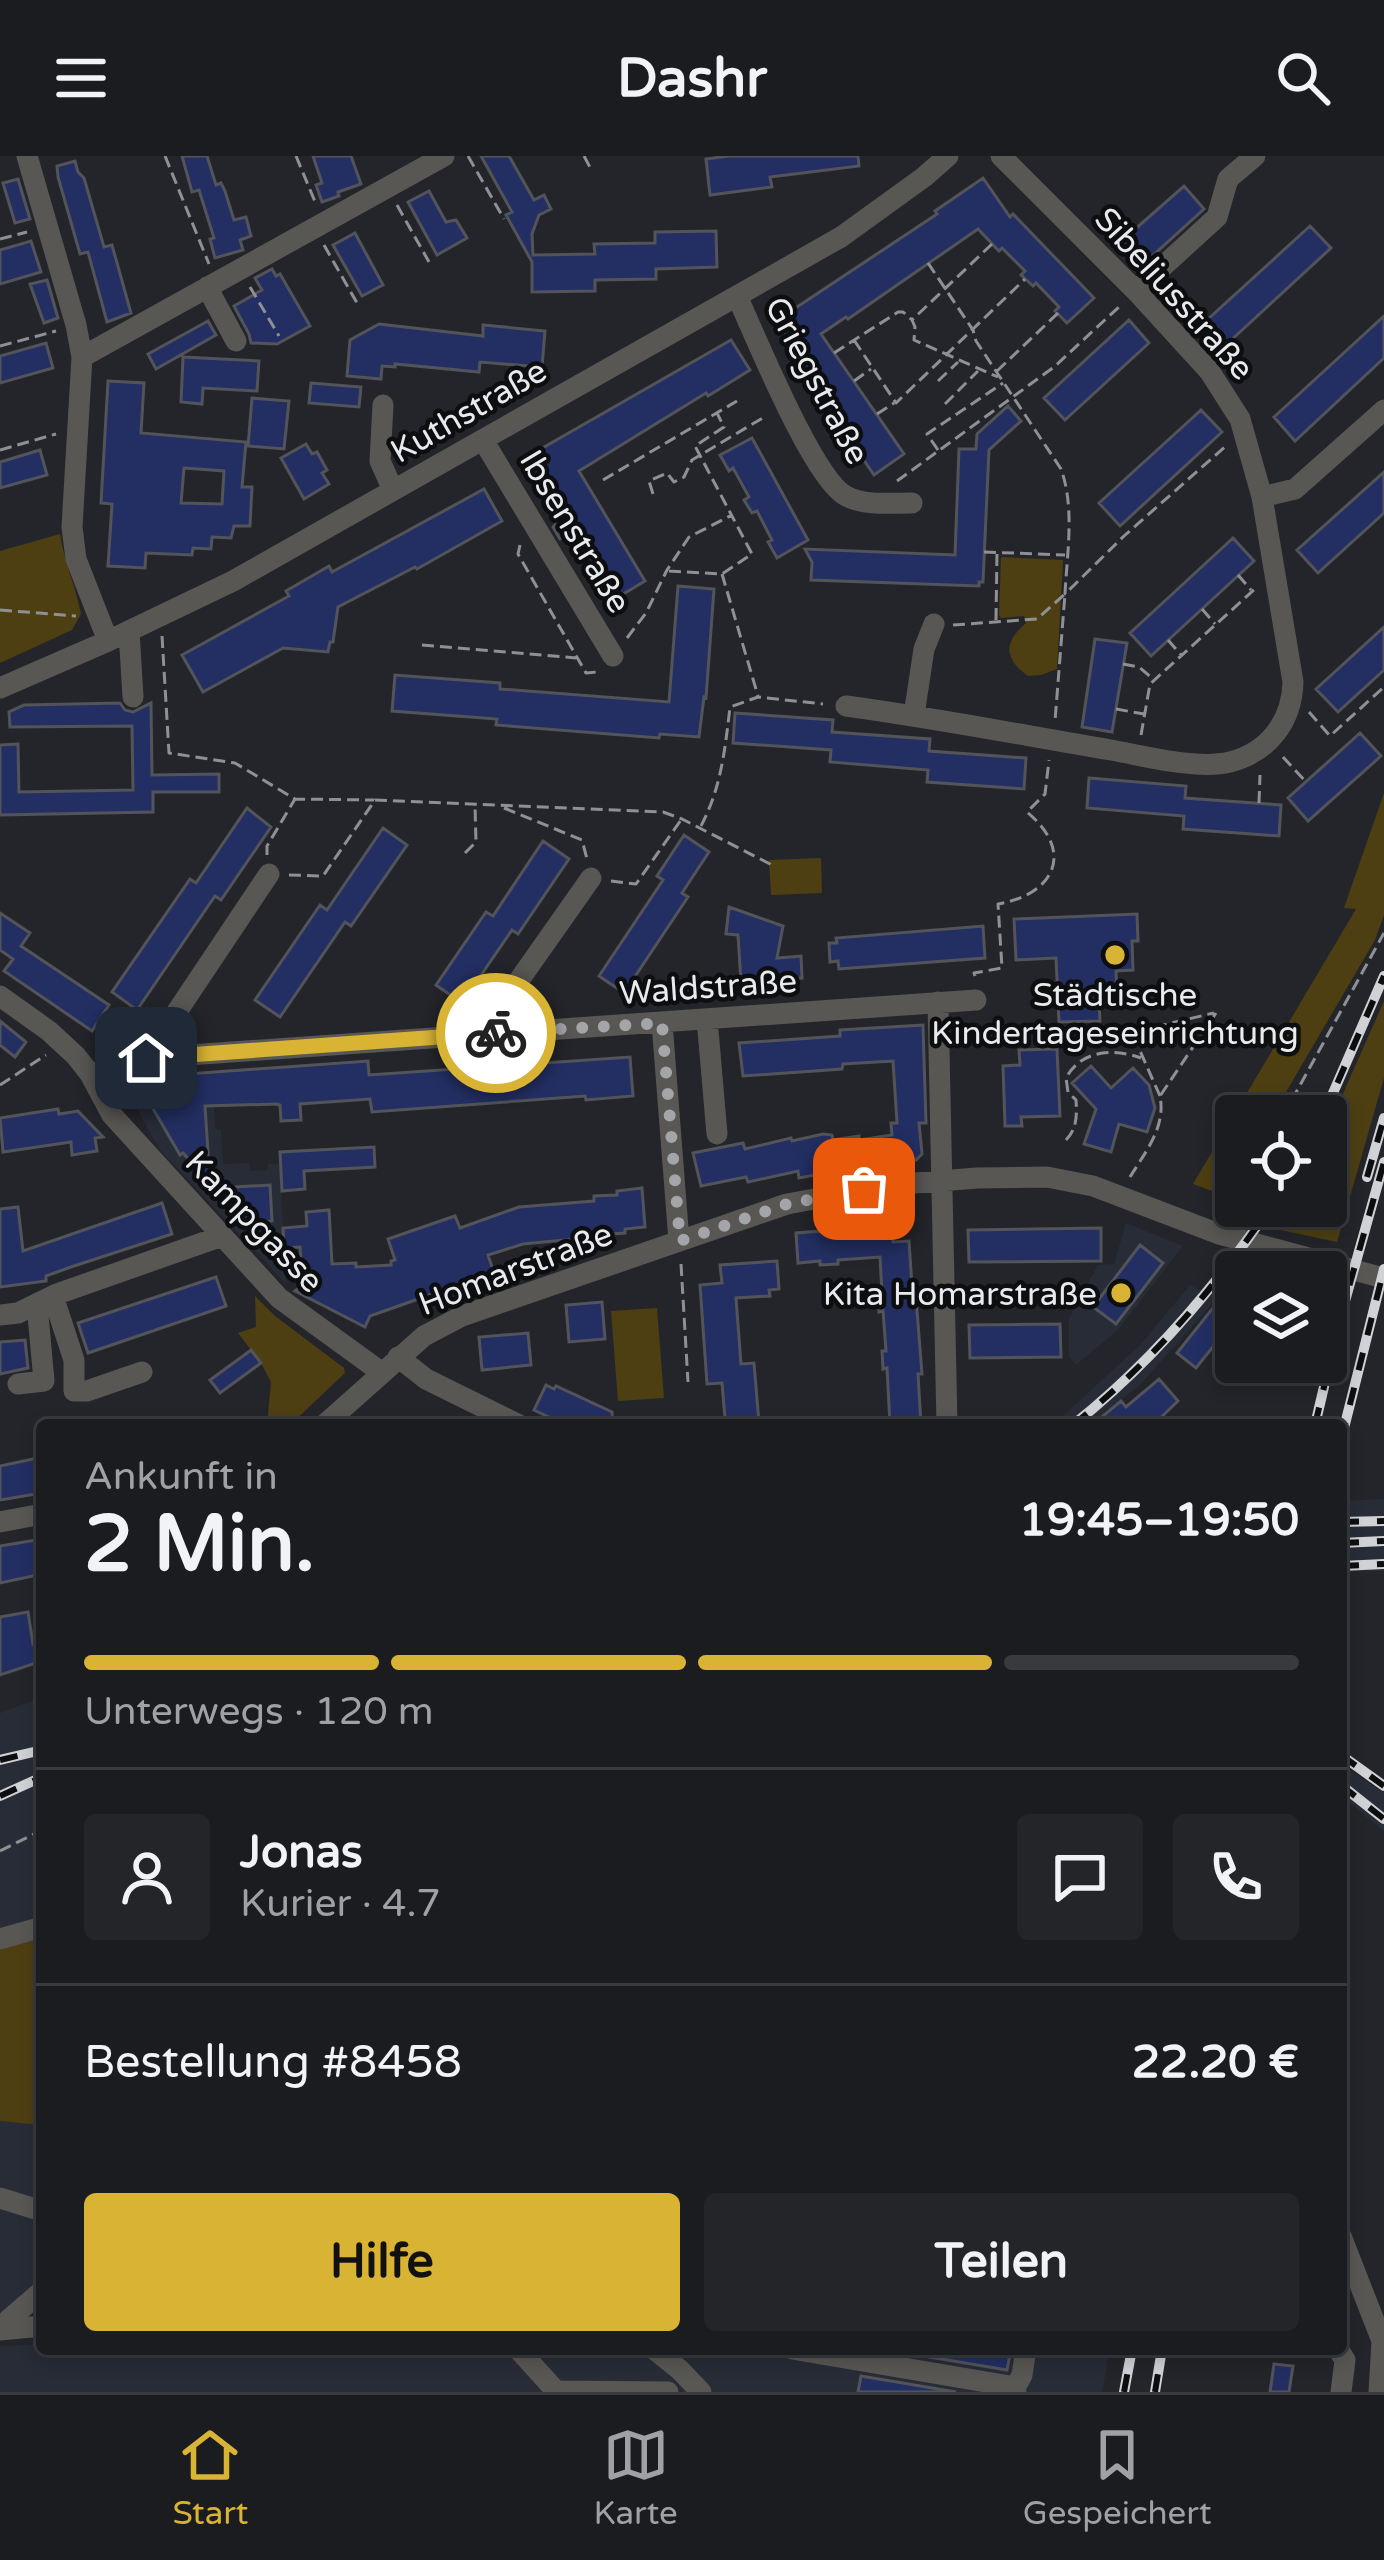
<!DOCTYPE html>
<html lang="de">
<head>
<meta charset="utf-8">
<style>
	body { margin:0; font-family:"Varela Round",sans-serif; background:#232529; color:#f1f3f6; height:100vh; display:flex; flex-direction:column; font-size:45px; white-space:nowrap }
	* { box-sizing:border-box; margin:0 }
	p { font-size:39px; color:#9fa1a5 }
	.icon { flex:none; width:66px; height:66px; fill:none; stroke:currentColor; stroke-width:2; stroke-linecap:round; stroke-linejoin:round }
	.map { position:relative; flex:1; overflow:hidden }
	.sheet { position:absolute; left:36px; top:1263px; width:1311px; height:936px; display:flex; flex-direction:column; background:#1a1c20; border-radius:12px; box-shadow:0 6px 18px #0003,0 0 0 3px #383a3e }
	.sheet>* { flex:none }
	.tools { position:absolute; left:1215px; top:939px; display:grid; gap:24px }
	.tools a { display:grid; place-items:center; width:132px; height:132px; border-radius:12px; background:#1a1c20; box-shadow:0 6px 18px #0003,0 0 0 3px #383a3e; font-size:60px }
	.pin { position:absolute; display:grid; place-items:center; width:102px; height:102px; color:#fff; margin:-51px; border-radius:24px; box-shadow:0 6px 18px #0006 }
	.courier { position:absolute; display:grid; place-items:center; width:120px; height:120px; margin:-60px; border:9px solid #d9b334; border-radius:50%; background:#fff; color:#222; box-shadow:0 3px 15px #0007 }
	.summary em { font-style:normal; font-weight:700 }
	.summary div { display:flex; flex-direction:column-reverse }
	.summary { display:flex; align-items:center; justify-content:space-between; height:204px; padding:0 48px }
	h1 { font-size:78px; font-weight:700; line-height:90px }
	.bar { display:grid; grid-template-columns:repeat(4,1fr); gap:18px 12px; align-content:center; height:144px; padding:0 48px }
	.bar i { height:15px; border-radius:9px; background:#383a3e }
	.bar .on { background:#d9b334 }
	.bar p { grid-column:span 4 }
	.line { display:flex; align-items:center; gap:30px; padding:0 48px; border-top:3px solid #383a3e }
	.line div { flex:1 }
	.round { display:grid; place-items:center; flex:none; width:126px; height:126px; border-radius:12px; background:#232529 }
	.cta { display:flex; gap:24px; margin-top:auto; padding:24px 48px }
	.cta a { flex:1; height:138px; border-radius:12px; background:#d9b334; color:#111; font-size:48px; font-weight:700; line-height:138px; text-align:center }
	.cta a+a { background:#232529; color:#f1f3f6 }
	header { display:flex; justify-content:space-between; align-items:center; height:156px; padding:0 48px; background:#1a1c20; font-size:54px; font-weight:700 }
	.dock { display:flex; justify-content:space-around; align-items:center; height:168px; border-top:3px solid #383a3e; background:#1a1c20; font-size:33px; color:#9fa1a5 }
	.dock a { display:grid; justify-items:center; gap:6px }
	.dock .on { color:#d9b334 }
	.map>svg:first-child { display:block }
</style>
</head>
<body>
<header><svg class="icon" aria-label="menu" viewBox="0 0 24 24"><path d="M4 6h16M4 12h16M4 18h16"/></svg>Dashr<svg class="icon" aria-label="search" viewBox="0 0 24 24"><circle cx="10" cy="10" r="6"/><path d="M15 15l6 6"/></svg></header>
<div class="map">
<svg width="1384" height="2236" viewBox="0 0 1384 2236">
	<rect width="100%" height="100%" fill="#23252a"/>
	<path fill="#282c37" d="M196 917 199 951 214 950 215 972 221 974 223 1008 249 1007 250 1015 267 1014 268 1008H280L286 1128 160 994 139 957 137 930 141 923Z
		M1126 1067 1183 1090 1118 1174 1076 1209 1069 1201V1162L1098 1109 1114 1108Z
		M1190 1129 1217 1143 1140 1229 1089 1269H1053L1140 1189Z
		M1384 1343V1415L1341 1416V1345Z
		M42 1541V1778L0 1789V1557Z
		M1341 1608 1384 1637V1675L1341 1640Z
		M0 1964 42 1968V2148L0 2156Z
		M42 2188V2193H1110L1102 2236H0V2190Z"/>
	<path fill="#4d3f12" d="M60 378C64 406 76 431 81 458L72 474 0 507V395Z
		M1001 401 1063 404 1057 513 1041 519 1028 520C1003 502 1004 486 1026 467L1024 460 1001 462 999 459Z
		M1384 637V759L1375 784 1272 960H1236V1022L1226 1040 1193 1028 1356 753 1344 752Z
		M821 702 822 737 771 739 769 704Z
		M1384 845V922L1337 1086 1266 1071 1283 1050H1326V976Z
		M255 1140 275 1160 344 1212 345 1217 290 1269H267L271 1226 261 1207 238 1177 256 1171Z
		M657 1152 664 1242 618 1245 611 1155Z
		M42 1778V1969L0 1965V1789Z"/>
	<path fill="#232f63" stroke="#52545a" stroke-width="3" fill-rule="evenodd" d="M182 0H207L216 29 221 27 225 35 234 64 246 61 251 80 240 84 243 94 215 102 210 83 214 82 199 34 192 36Z
		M313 0H351L361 28 338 36 339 40 322 46 316 29 322 27Z
		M481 0H509L534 44 544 39 551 53 539 59 532 78 533 99 595 98 594 88 655 87V76L716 75 717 111 656 113V123L595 124V135L532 136V106L506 59 512 56Z
		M729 0H858L859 10 770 21 772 31 710 39 706 3Z
		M75 5 78 16 84 22 104 91 112 89 131 157 107 166 88 96 80 98 58 21 57 10Z
		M983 22 1010 61 1013 58 1094 142 1067 167 1055 155 1059 151 1036 127 1033 130 1021 119 1025 115 1002 92 999 95 978 73 848 163 846 161 821 178 904 298 874 319 796 205 802 202 776 165 937 58 935 55Z
		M18 23 30 63 15 67 3 27Z
		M1184 30 1204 53 1138 113 1117 89Z
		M429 35 446 66 456 64 467 82 437 99 408 46Z
		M1310 70 1331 92 1228 187 1207 164Z
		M355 77 383 129 362 140 333 89Z
		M31 85 41 116 0 128V94Z
		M272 113 276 120 280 118 310 170 277 188 251 187 249 178 234 150 262 134 255 122Z
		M47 124 58 162 44 167 30 128Z
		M1384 160V202L1295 285 1274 261Z
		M1129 164 1149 187 1065 264 1044 242Z
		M208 165 216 179 156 213 148 198Z
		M379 168 483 180V169L545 175 542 211 480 206 479 216 395 208V211L382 210 381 223 347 220 350 184Z
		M731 184 750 214 708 240 706 237 579 315 645 425 615 443 575 377 560 383 553 371 564 360 551 339 556 336 532 298Z
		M46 187 53 212 0 227V200Z
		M183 201 259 205 257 235 203 232 202 248 181 246Z
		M108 225 144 227 141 277 246 286 242 331H252L250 370H234L231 382 212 381 211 393 193 392 192 399 146 397 145 412 108 410 112 348 101 347ZM184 312 224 315 222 348 181 347Z
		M311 227 361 231 359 251 309 247Z
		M252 242 289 245 284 293 248 290Z
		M1008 250 1021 265 989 294 983 426H979V430L811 424 812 406 805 393 955 399 959 293H976L977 278Z
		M1201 254 1222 276 1120 370 1099 347Z
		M752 282 808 384 777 402 768 386 772 384 757 355 752 357 744 344 749 341 733 312 729 315 720 299Z
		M306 288 312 298 317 296 327 314 322 317 329 328 304 343 281 302Z
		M40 294 47 319 0 332V306Z
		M1384 316V357L1318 417 1297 394Z
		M484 333 502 365 417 413 415 411 338 451 333 486H330L328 496 283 492 203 536 182 499 289 440 286 435 329 410 332 416Z
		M1233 382 1254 405 1151 500 1130 477Z
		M678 430 714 433 706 542 704 541 699 581 660 578 659 582 496 569 497 563 392 555 395 519 500 527V533L669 546Z
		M1384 471V514L1338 556 1316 533Z
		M1095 483 1127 487 1112 576 1082 571Z
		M120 547 125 554 133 556 151 547 152 619 219 618V636H153V656L0 659V589L18 588 19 636 133 634 132 570 10 571 9 556 24 549Z
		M735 557 833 564 832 576 930 583 929 595 1026 602 1024 633 927 626 928 614 830 606 831 594 733 587Z
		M1360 577 1381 600 1308 665 1288 642Z
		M1089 622 1186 630 1185 642 1281 649 1279 680 1183 673 1184 660 1087 652Z
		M247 652 271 671 221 744 215 740 137 854 112 836 190 723 196 727Z
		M383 672 407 689 351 770 345 766 280 861 255 844 320 749 327 754Z
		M684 679 709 696 682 737 688 741 624 837 599 820 663 724 657 720Z
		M543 685 569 703 518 778 512 774 462 847 436 829 486 756 493 760Z
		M729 751 783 770 777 802 801 800 802 822 741 826 738 779 726 778Z
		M0 757 30 777 21 790 109 849 92 875 4 815 13 803 0 794Z
		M1137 758 1138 785H1132L1133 814 1116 815 1117 845H1099L1100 865 1059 866 1056 802 1016 804 1014 763Z
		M983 770 985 802 839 813 838 805 830 806 829 787H837L836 782Z
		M0 865 26 886 15 901 0 889Z
		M923 869 926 967H919L922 998 916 1004 863 1010 799 1022 798 1015 748 1026 746 1021 701 1030 693 997 743 987 745 993 791 982 792 985 823 978 832 979 833 984 859 980V984L892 979 891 967H897L893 905 843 908 842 913 743 920 739 887 840 880V874Z
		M1057 893 1060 960 1021 961 1022 970H1005L1003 910 1020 909 1019 894Z
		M630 901 633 940 586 944 585 940 372 956 370 943 300 948 301 964 281 965 280 949 277 948 205 950 210 1026 183 997 180 999 152 951 147 921 368 905 369 919Z
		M1091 910 1111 932 1133 912 1149 929 1155 952 1147 976 1119 968 1111 996 1084 988 1096 953 1072 927Z
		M58 953 59 958 78 955 103 981 95 982 97 995 72 999 71 986 3 996 0 962Z
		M374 991 375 1011 304 1015 305 1033 282 1035 280 996Z
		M270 1029 272 1065 248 1067 216 1032Z
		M642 1032 645 1071 625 1073V1077L597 1079V1081L523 1088 488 1099 494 1117 481 1121 483 1125 459 1133 458 1129 370 1160 365 1171 295 1135 315 1120 302 1124 300 1091 284 1092 283 1072 307 1070 306 1056 329 1054 332 1108 356 1107V1111L391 1109V1105L395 1104 388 1083 455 1060 460 1072 519 1051 594 1045V1040L617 1039V1035Z
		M162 1047 172 1078 71 1111 46 1120V1125L0 1131V1053L18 1051 23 1095Z
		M892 1070 893 1086 909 1085 912 1130 915 1129 922 1218H918L921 1269H890L887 1212 883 1213 882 1195H886L883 1155 879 1156 878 1138 882 1137 880 1101 838 1104V1108L820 1109V1105L798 1107 796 1077Z
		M1101 1072V1105L969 1106 968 1074Z
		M1140 1089 1163 1107 1116 1168 1093 1151Z
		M777 1105 779 1133 769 1134 770 1140 736 1142 741 1208 754 1207 759 1267 730 1269V1263L725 1262 722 1227 707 1228 700 1129 722 1127 720 1109Z
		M216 1121 226 1150 88 1197 78 1167Z
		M1220 1143 1236 1156V1162L1196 1212 1177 1197Z
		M602 1146 605 1183 569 1186 566 1149Z
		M1060 1168 1061 1201 970 1202 969 1169Z
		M528 1177 531 1209 482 1214 479 1181Z
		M25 1184 28 1212 0 1218V1186Z
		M251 1194 261 1207 220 1237 210 1224Z
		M1159 1223 1178 1245 1153 1269H1092L1121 1245 1126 1251Z
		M546 1229 554 1233 556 1230 612 1256 613 1269H566L534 1254Z
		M42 1301V1337L0 1344V1310Z
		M42 1383V1418L0 1427V1390Z
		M28 1456 33 1488 42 1484V1505L0 1519V1461Z
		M882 2193H1011L1007 2214Z
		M1274 2208 1293 2210 1289 2236H1270Z
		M861 2220 956 2236H858Z"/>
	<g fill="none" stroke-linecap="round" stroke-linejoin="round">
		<path stroke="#8f9094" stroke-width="3" stroke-dasharray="12 6" stroke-linecap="butt" d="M165 0 209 108
			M296 0 316 48
			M468 0 504 63
			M584 0 592 15
			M397 49 429 106
			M0 83 27 76
			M992 88 912 164 915 171 914 184 998 221
			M324 89 357 147
			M928 107 973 174 976 185 1061 313C1075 352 1067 397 1065 438L1124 380 1227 289
			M250 131 279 180
			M854 184 896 247 1025 123
			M0 190 56 175
			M834 197 898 156H903L912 164
			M997 215 1058 157
			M854 225 871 213
			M938 225 958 206
			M945 248 978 215
			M877 258 894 247
			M0 294 56 278
			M938 294 927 278 1003 227
			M603 324 737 245
			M897 325 1054 211 1120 150
			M653 338 649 325 667 317 674 326 684 321 692 304 766 260
			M520 389 518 398 586 517 597 516
			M984 396 1065 399
			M669 415 722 418 752 398 695 290 724 271 717 257
			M722 418 758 540
			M1238 419 1251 434
			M1202 453 1215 468
			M0 454 76 460
			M996 464 997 396
			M953 469 1037 463 1065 438 1055 565
			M162 480 169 597 235 607 295 643 374 644
			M627 482 646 457 667 414 689 381 732 359
			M1168 484 1181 499
			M422 489 576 502
			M1123 508 1139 511 1153 523
			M1116 553 1144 558
			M1309 556 1330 580 1384 531
			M1141 579 1150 528 1256 432
			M1283 601 1306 626
			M1259 647 1260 619
			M504 652 582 684 587 703
			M701 670C721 632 725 594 730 551L758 541 823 548
			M465 697 476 686 475 650
			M267 699V690L295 643
			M289 719 323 720 375 644 663 656 682 663 772 709
			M611 725 636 728 681 664
			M975 820 974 817 1002 812 998 748C1055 738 1075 696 1027 656L1045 638 1049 604
			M0 929 46 899
			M1160 940 1133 879 1154 871 1214 857
			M1283 960 1384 777
			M1066 984C1077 973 1077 959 1076 944L1068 936 1066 922C1081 894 1113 892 1141 902
			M1130 1021C1146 995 1166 971 1160 940L1216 857
			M1227 1060 1236 1038
			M681 1108 688 1226
			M0 1695 42 1674"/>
		<path stroke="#585754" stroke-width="21" d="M27 0 76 169 82 201 72 371 76 403 108 485
			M207 131 236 185
			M1136 135 1217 61 1228 23 1255 0
			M737 140C755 179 813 323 846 340 865 350 891 347 912 347
			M82 201 444 0
			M383 249 380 305 393 334
			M483 284 613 500
			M1262 341 1295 333 1384 254
			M129 475 133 541
			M0 532 108 485 233 425 841 81 924 21 948 0
			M846 550C935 562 1022 579 1111 594 1145 600 1197 614 1230 606 1269 596 1292 565 1293 526L1262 341 1240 263 1210 216 1136 135 1001 0
			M914 559 924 493 934 468
			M0 840 49 875 76 900 90 918 112 959 279 1142 381 1216
			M938 846 947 1269
			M707 863 717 978
			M662 867 679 1085
			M482 877 591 722
			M146 902 269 718
			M90 918 146 902 976 844
			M53 1140 74 1204V1235H87L142 1216
			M0 1159 18 1157 57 1138 222 1080
			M398 1201 426 1223 519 1269
			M18 1228 44 1225 37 1148
			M324 1269 424 1180 462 1160 787 1048 890 1029 977 1022 1047 1021 1093 1030 1219 1078 1384 1122
			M0 1366 42 1358
			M0 1783 42 1771
			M0 2042 42 2055
			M1341 2080 1382 2185 1379 2236
			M0 2171 42 2135
			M0 2174 42 2170
			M518 2193 556 2235 668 2236
			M654 2193 680 2214 701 2236
			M792 2193 1010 2230 1016 2236
			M1338 2193 1345 2204 1341 2236
			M1015 2232 1022 2219 1026 2193"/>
		<g stroke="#d1d2d5" stroke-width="10">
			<path id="rail" d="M1323 960 1384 820
				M1367 1021 1384 962
				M1073 1269C1151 1207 1215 1132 1271 1050
				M1315 1269 1340 1163 1384 1006
				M1341 1284 1384 1113
				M1341 1366 1384 1365
				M1341 1387 1384 1385
				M1341 1410 1384 1408
				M1341 1599 1384 1630
				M0 1604 42 1594
				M1341 1629 1384 1663
				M0 1640 42 1621
				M1124 2236 1132 2193
				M1155 2236 1162 2193"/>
		</g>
		<use href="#rail" stroke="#0d0e10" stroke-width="6" stroke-dasharray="18" stroke-linecap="butt"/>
	</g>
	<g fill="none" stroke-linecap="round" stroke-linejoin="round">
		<path stroke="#a4a5a9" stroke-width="12" stroke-dasharray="0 21.6" d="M496 877 662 867 680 1085 787 1048 864 1033"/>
		<path stroke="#d9b334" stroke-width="15" d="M146 902 496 877"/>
	</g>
	<g fill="#d9b334" stroke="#0d0e10" stroke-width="4.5">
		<circle cx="1115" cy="799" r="12"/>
		<circle cx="1121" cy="1137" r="12"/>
	</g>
	<g text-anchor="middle" stroke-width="9" stroke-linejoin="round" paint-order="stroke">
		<g font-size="33" fill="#e9eaed" stroke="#0d0e10">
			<text transform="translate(1175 137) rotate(48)" y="12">Sibeliusstraße</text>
			<text transform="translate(818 224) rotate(62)" y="12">Griegstraße</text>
			<text transform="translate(468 254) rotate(-30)" y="12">Kuthstraße</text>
			<text transform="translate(576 375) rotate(59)" y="12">Ibsenstraße</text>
			<text transform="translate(708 830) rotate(-4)" y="12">Waldstraße</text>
			<text transform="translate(255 1065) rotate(46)" y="12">Kampgasse</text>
			<text transform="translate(515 1112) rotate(-21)" y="12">Homarstraße</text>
		</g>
		<g font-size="33" fill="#e9eaed" stroke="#0d0e10">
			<text x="1115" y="850">Städtische<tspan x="1115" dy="38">Kindertageseinrichtung</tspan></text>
			<text x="1097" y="1149" text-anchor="end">Kita Homarstraße</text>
		</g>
	</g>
</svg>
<div class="tools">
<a><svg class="icon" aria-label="locate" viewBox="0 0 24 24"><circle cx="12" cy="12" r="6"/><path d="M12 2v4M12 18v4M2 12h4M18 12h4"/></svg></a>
<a><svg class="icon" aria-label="layers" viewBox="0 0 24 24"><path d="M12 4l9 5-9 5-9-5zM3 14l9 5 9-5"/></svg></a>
</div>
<div class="pin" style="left:864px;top:1033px;background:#ea580c"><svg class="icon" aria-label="bag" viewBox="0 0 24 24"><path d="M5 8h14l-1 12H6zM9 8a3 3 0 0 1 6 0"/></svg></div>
<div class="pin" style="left:146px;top:902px;background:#1f2937"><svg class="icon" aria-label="home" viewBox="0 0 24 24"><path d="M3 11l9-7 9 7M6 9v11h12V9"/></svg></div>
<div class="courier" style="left:496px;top:877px"><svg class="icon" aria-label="bike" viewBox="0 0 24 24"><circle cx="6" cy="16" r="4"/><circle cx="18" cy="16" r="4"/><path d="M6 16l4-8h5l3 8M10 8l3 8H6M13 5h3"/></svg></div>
<section class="sheet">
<div class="summary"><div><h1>2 Min.</h1><p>Ankunft in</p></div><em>19:45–19:50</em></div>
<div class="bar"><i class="on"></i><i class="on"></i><i class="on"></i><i></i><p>Unterwegs · 120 m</p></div>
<div class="line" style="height:216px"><a class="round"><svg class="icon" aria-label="person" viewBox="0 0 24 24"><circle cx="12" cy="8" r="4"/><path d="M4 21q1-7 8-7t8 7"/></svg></a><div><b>Jonas</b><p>Kurier · 4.7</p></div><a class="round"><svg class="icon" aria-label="chat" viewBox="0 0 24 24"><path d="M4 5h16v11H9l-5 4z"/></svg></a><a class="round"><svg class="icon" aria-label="phone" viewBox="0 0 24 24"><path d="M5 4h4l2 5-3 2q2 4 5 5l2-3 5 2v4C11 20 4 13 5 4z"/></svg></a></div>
<div class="line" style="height:156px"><div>Bestellung #8458</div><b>22.20 €</b></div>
<div class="cta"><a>Hilfe</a><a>Teilen</a></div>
</section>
</div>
<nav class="dock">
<a class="on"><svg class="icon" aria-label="home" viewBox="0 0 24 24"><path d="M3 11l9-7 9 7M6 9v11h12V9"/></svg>Start</a>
<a><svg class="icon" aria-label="map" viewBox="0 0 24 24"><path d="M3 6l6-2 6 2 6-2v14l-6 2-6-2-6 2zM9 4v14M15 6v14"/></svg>Karte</a>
<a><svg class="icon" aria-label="saved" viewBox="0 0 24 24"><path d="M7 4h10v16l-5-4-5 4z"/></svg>Gespeichert</a>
</nav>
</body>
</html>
